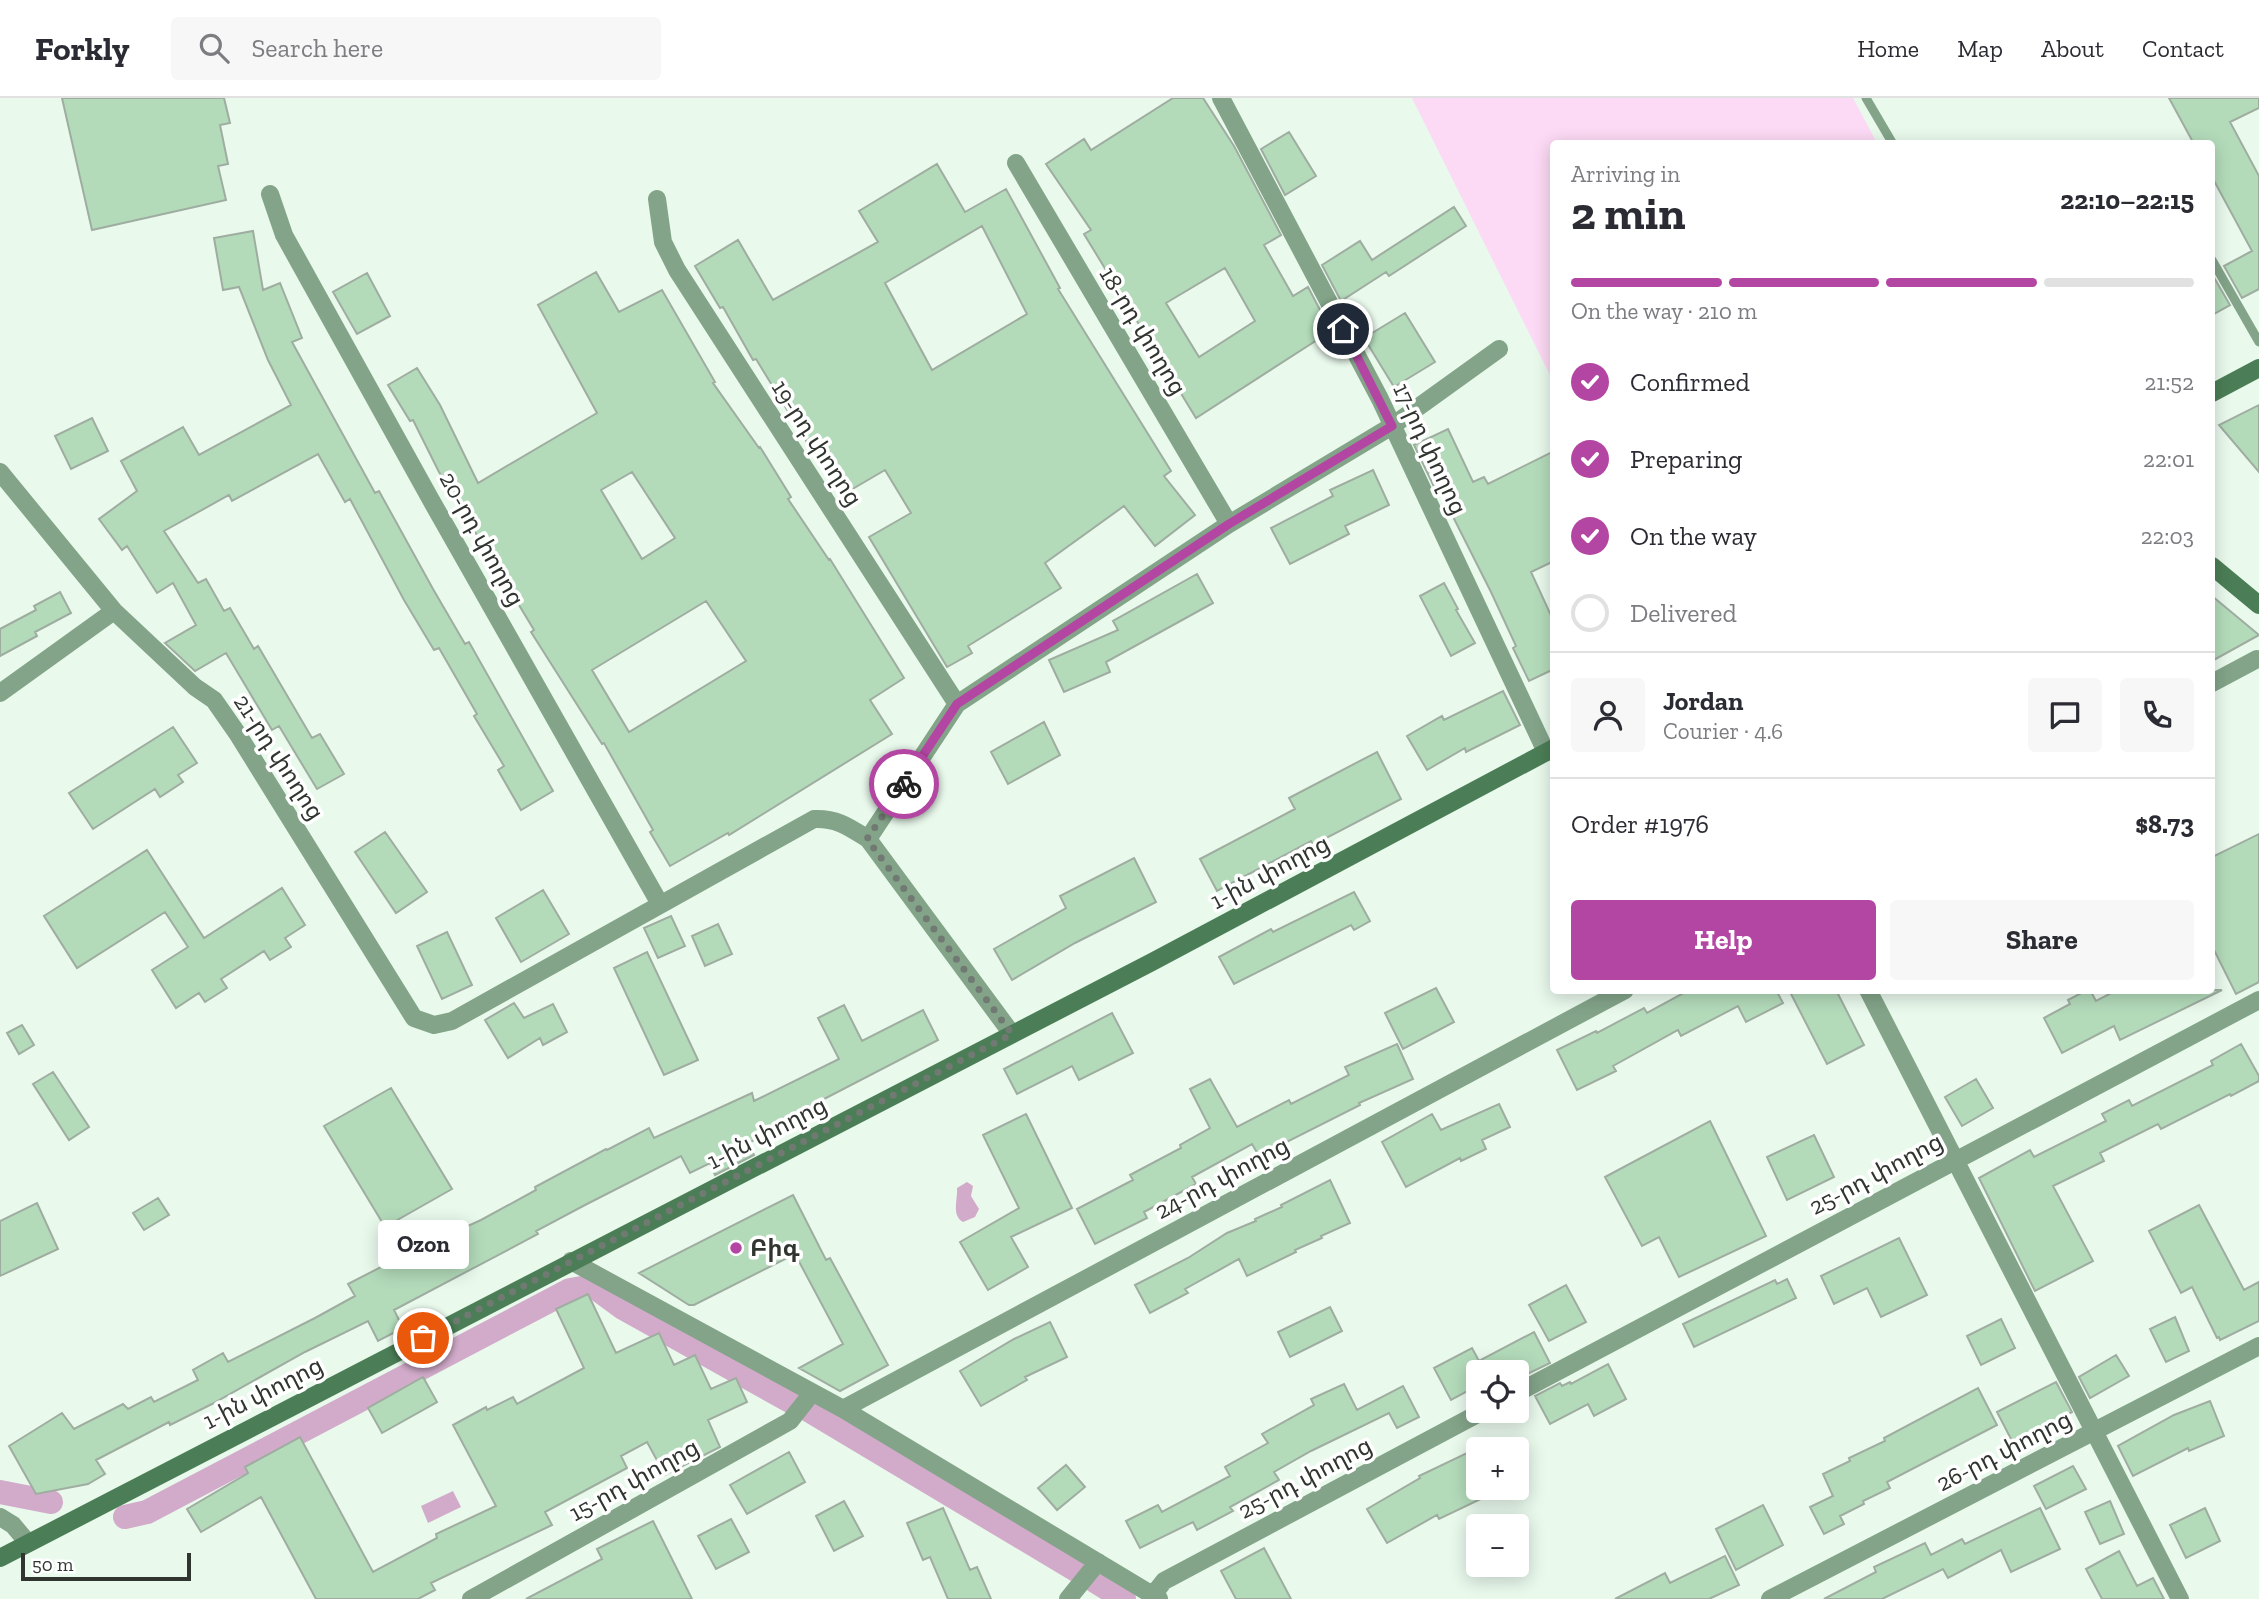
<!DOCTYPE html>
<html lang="en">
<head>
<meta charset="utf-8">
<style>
	body { margin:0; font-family:"Zilla Slab","Noto Sans Armenian",serif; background:#f7f7f7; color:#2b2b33; height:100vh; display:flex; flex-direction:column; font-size:26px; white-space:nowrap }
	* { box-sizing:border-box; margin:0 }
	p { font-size:23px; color:#7c7c81 }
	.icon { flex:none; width:38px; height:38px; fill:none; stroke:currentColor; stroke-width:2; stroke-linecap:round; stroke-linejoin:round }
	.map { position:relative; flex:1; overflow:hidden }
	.panel { position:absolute; left:1550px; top:42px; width:665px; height:854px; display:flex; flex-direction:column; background:#fff; border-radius:7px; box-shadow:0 4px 18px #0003 }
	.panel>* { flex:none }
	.fabs { position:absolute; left:1466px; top:1262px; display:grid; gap:14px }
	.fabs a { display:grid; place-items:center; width:63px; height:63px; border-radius:7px; background:#fff; box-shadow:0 4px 18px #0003; font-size:35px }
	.scale { position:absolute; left:21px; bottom:18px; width:170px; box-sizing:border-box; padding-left:7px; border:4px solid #303530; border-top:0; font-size:19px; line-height:24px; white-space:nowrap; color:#303530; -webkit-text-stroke:5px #fff; paint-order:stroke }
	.pin { position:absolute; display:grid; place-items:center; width:60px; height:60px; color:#fff; margin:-30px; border:4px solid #fff; border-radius:50%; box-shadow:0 2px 7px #0007 }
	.courier { position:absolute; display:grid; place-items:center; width:70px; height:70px; margin:-35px; border:5px solid #b446a3; border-radius:50%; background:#fff; color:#222; box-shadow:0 2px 9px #0007 }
	.bubble { position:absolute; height:49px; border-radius:7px; background:#fff; box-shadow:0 4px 18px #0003; font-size:23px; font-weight:800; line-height:49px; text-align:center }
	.summary em { font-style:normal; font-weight:800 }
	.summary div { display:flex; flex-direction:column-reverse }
	.summary { display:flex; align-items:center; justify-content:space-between; height:119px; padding:0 21px }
	h1 { font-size:46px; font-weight:800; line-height:52px }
	.bar { display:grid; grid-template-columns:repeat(4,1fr); gap:10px 7px; align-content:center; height:84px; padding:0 21px }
	.bar i { height:9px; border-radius:5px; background:#e1e1e2 }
	.bar .active { background:#b446a3 }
	.bar p { grid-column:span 4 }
	.line { display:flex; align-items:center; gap:18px; padding:0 21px; border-top:2px solid #e1e1e2 }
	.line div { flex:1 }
	.round { display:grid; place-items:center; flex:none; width:74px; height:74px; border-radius:7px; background:#f7f7f7 }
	ol { padding:0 21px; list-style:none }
	li { display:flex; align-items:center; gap:21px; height:77px }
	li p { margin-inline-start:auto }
	li .icon { padding:7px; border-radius:50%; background:#b446a3; color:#fff; stroke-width:4 }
	li:last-child { color:#7c7c81 }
	li i { width:38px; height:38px; border:4px solid #e1e1e2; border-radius:50% }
	.primary-button { display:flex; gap:14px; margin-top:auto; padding:14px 21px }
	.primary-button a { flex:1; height:80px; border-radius:7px; background:#b446a3; color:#fff; font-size:28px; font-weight:800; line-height:80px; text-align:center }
	.primary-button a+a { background:#f7f7f7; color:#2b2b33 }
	header { display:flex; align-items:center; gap:42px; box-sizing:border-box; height:98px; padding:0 35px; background:#fff; border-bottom:2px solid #e1e1e2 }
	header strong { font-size:33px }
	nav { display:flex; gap:38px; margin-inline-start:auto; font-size:24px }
	.search { width:490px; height:63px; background:#f7f7f7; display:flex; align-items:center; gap:18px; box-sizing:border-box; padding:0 24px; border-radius:7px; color:#7c7c81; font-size:26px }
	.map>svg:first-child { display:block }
</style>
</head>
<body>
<header>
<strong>Forkly</strong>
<div class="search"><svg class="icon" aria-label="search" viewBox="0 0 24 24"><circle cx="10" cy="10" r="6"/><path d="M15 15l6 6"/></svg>Search here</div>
<nav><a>Home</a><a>Map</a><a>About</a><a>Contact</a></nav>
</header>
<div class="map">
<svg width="2259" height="1501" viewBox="0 0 2259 1501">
	<rect width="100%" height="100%" fill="#e9f9ec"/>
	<path fill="#fcd9f4" d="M1412 0H1853L1877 45 1554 46V285Z"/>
	<path fill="#d2abca" d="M967 1084 973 1088 971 1098 979 1111 975 1119 963 1124C951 1117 958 1102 957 1090Z
		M453 1393 461 1409 428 1425 421 1408Z"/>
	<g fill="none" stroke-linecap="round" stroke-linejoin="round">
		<path stroke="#d2abca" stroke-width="24" d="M810 1313 1076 1472
			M0 1394 51 1404
			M125 1419 147 1414 570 1192 593 1188 623 1210 790 1303
			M1095 1483 1124 1501"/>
	</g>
	<path fill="#b3dbba" stroke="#9fada1" stroke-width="2" fill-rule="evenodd" d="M62 0H224L230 25 220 27 228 66 218 68 226 102 92 132Z
		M1173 0H1203L1234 48 1281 137 1264 147 1293 198 1308 189 1331 233 1196 320 1084 136 1091 132 1046 66 1084 41 1091 52ZM1225 170 1255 223 1199 259 1166 205Z
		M2169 0H2259V10L2230 24 2259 78V191L2242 200 2224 168 2252 153 2212 79V46H2194Z
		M1289 34 1316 78 1285 97 1261 51Z
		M937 66 965 114 1006 91 1060 190 1058 191 1171 373 1164 378 1195 417 1155 448 1124 408 1045 465 1061 490 968 548 972 555 947 569 869 439 911 415 885 372 844 396 831 375 827 377 756 261 753 262 723 209 720 210 695 168 738 142 773 202 878 144 859 113ZM982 128 1027 216 932 272 885 185Z
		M1454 109 1466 128 1389 178 1386 174 1341 203 1322 167 1360 143 1372 162Z
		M253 133 263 192 280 185 302 240 292 244 375 395 379 393 433 491 465 546 469 544 553 693 521 712 498 672 504 668 474 618 477 616 439 550 434 552 404 502 350 401 345 404 318 356 232 403 229 397 164 433 198 485 206 481 224 513 230 510 254 551 258 548 312 640 320 636 344 676 317 691 279 628 272 632 226 555 195 573 165 545 196 527 173 485 157 495 127 448 122 452 99 421 137 393 121 363 183 329 199 357 291 307 268 262 239 189 223 192 214 140Z
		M596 174 619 214 662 192 715 284 713 285 759 350 760 349 791 399 788 401 829 462 830 461 904 580 870 602 892 636 729 737 728 735 670 768 650 734 653 732 604 645 602 646 531 534 534 532 439 374 413 322 410 323 388 287 417 270 440 307 478 385 597 315 538 207ZM632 374 675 440 642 461 601 392ZM706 503 746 563 629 634 592 572Z
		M367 175 390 218 357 236 333 194Z
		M2212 176 2230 207 2212 217Z
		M1405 215 1435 264 1394 289 1364 240Z
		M2259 307V374L2219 327Z
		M92 320 108 353 71 371 55 338Z
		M1448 331 1473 384 1484 379 1488 386 1554 353V463L1531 474 1554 524V571L1529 583 1513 550 1516 548 1491 494 1441 395 1438 397 1414 347Z
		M1373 372 1389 407 1345 428 1349 436 1290 466 1271 430 1333 398 1330 392Z
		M1197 476 1213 505 1106 564 1110 574 1064 594 1049 562 1118 532 1113 523Z
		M1444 485 1458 511 1456 512 1475 545 1451 558 1420 498Z
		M60 494 71 515 35 534 37 538 0 558V531L36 512 34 508Z
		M2212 498 2259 537 2212 563Z
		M1503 593 1520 627 1466 654 1465 650 1427 672 1407 638 1442 618 1444 622Z
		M1044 624 1060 657 1008 686 991 654Z
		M173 629 197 665 178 677 183 684 160 699 155 691 93 731 69 695Z
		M1377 654 1401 701 1313 747 1311 743 1217 793 1200 761 1295 711 1289 700Z
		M385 734 427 794 396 815 355 754Z
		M2259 736V884L2236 896 2212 848V759Z
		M147 752 204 840 282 790 305 827 285 840 291 849 270 862 264 853 221 881 227 890 205 904 199 895 176 910 152 872 188 849 165 814 77 870 44 818Z
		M1134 760 1156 804 1075 845 1012 882 994 851 1066 810 1060 798Z
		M543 792 569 836 521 864 496 820Z
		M1354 794 1370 823 1354 832 1351 827 1234 886 1219 859 1271 831 1273 834Z
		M671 818 685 848 658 860 644 830Z
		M718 826 732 856 705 868 692 838Z
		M447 834 472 887 442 901 417 848Z
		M647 854 698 962 664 977 614 870Z
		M1436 890 1454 924 1403 951 1385 915Z
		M1689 892H1776L1783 905 1746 924 1738 908 1681 938 1678 932 1613 968 1616 973 1577 992 1557 952 1596 933 1597 935 1644 910 1647 915Z
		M1789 892H1836L1864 947 1827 966Z
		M2087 892H2090L2096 903 2117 892H2222L2120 942 2114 928 2062 955 2044 920 2070 906 2068 902Z
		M514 905 524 920 553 906 567 934 543 947 540 940 508 960 485 922Z
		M844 907 862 943 923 912 938 942 768 1030 770 1035 748 1045 754 1057 715 1077 710 1065 690 1075 681 1058 585 1107 536 1133 538 1136 394 1212 403 1230 378 1243 368 1223 305 1254 212 1306 170 1327 169 1324 96 1362 105 1376 88 1386 36 1396 9 1348 62 1315 74 1331 123 1306 128 1311 151 1299 154 1304 198 1282 193 1272 223 1255 228 1264 315 1220 355 1198 348 1186 445 1136 446 1138 481 1122 536 1092 535 1089 606 1051 607 1052 649 1030 654 1040 752 995 754 1003 839 961 818 920Z
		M1112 915 1133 955 1079 982 1072 968 1017 996 1004 971Z
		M22 927 34 947 19 956 7 935Z
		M1397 946 1413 981 1359 1005 1360 1007 1259 1058 1252 1046 1192 1079 1196 1086 1144 1114 1147 1120 1095 1146 1077 1111 1133 1082 1130 1077 1181 1050 1180 1047 1210 1030 1190 991 1210 981 1237 1029 1289 1002 1291 1006 1349 977 1345 969Z
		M2241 946 2259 978V983L2231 998 2230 996 2161 1031 2158 1026 2100 1055 2104 1063 2053 1088 2093 1163 2035 1193 1979 1080 2030 1052 2034 1059 2106 1023 2102 1016 2129 1002 2132 1008 2213 967 2211 963Z
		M53 974 89 1029 69 1042 33 986Z
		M1976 981 1993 1010 1962 1028 1945 999Z
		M391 990 452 1091 385 1129 324 1028Z
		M1499 1006 1510 1029 1482 1042 1486 1051 1461 1063 1460 1060 1406 1089 1382 1044 1432 1016 1441 1032Z
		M1026 1016 1072 1110 1011 1139 1028 1169 988 1192 960 1144 1019 1110 983 1037Z
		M1710 1023 1766 1138 1679 1179 1659 1139 1642 1148 1605 1079Z
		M1814 1037 1834 1079 1787 1102 1767 1059Z
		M1330 1082 1350 1125 1321 1138 1322 1140 1295 1152 1296 1154 1247 1178 1239 1161 1185 1191 1188 1195 1150 1215 1135 1187 1188 1160 1227 1135 1256 1123 1255 1121 1282 1109 1281 1107Z
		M793 1097 826 1162 830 1160 888 1267 840 1293 799 1270 843 1246 795 1156 694 1207H689L639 1175Z
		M158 1100 169 1117 144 1132 133 1115Z
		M37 1105 58 1151 0 1178V1123Z
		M2199 1107 2244 1192 2259 1184V1223L2220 1242 2219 1239 2217 1240 2192 1189 2181 1195 2149 1133Z
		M1899 1140 1927 1197 1881 1219 1867 1190 1834 1206 1821 1178Z
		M1787 1181 1796 1200 1694 1249 1683 1226 1775 1182 1777 1186Z
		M1566 1187 1586 1224 1549 1243 1529 1207Z
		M588 1196 616 1255 659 1235 674 1267 695 1257 711 1291 736 1280 747 1304 708 1322 720 1349 665 1377 647 1344 621 1358 627 1370 545 1414 552 1427 431 1485 435 1492 418 1501H316L261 1399 201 1434 187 1411 248 1375 245 1369 300 1339 373 1474 437 1440 436 1436 496 1408 453 1327 486 1309 487 1312 513 1299 517 1306 584 1270 556 1211Z
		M1330 1209 1342 1233 1290 1259 1278 1234Z
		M2175 1219 2189 1253 2166 1264 2150 1231Z
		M2001 1221 2015 1250 1981 1267 1967 1238Z
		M1050 1224 1067 1259 1025 1279 1027 1282 981 1308 960 1273 1014 1241Z
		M1534 1234 1550 1265 1517 1281V1274H1479V1287L1451 1302 1434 1270 1472 1250 1479 1263Z
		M2116 1257 2129 1278 2090 1300 2079 1279Z
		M1608 1266 1626 1301 1594 1318 1588 1306 1550 1326 1535 1298 1560 1285 1562 1288 1570 1284 1571 1286Z
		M423 1279 437 1304 382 1335 368 1310Z
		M2056 1284 2072 1314 2013 1345 1997 1314Z
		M1344 1286 1357 1312 1403 1288 1419 1319 1397 1330 1389 1315 1311 1353 1274 1374 1279 1382 1230 1409 1233 1413 1197 1432 1193 1424 1140 1450 1126 1423 1158 1407 1162 1414 1230 1378 1225 1369 1268 1345 1262 1336 1314 1307 1311 1301Z
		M1978 1290 1997 1327 1887 1384 1890 1390 1863 1403 1864 1406 1840 1418 1844 1426 1824 1436 1810 1409 1833 1398 1823 1376 1850 1363 1849 1360 1885 1343 1884 1340Z
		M2210 1303 2224 1338 2189 1353 2188 1350 2133 1378 2118 1348 2174 1317Z
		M789 1354 805 1384 747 1416 730 1387Z
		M1467 1355 1479 1381V1390H1483L1487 1398 1439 1421 1437 1417 1387 1445 1367 1411 1420 1380 1419 1378Z
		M1066 1367 1085 1389 1057 1412 1038 1390Z
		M2073 1368 2086 1391 2046 1411 2034 1388Z
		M844 1403 863 1438 834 1453 816 1418Z
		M2110 1403 2124 1436 2100 1446 2085 1414Z
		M1763 1407 1783 1447 1736 1472 1716 1431Z
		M943 1410 970 1472 977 1469 991 1501H948L930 1459 923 1462 907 1425Z
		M2040 1410 2060 1451 2011 1474 2001 1452 1948 1480 1943 1471 1882 1501H1824L1876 1474 1874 1469 1925 1445 1931 1457 1962 1441 1965 1446Z
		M2205 1410 2220 1443 2186 1460 2170 1427Z
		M731 1421 749 1454 716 1471 698 1438Z
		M653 1423 692 1501H526L602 1461 597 1451Z
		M1264 1450 1291 1501H1236L1221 1473Z
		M2119 1453 2137 1488 2153 1480 2164 1501H2102L2086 1471Z
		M1725 1458 1739 1487 1709 1501H1615L1665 1475 1670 1485Z"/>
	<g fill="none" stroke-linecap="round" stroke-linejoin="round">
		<path stroke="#83a489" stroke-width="9" d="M1866 0 1893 46
			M2212 162 2259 244"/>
		<path stroke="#83a489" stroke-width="18" d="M1221 0 1380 301 1546 654
			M1016 65 1229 426
			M270 96 284 137 431 402 660 806
			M657 101 663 144 677 172 957 606
			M0 374 114 513 195 589 214 602 237 635 414 920 434 927 452 923 814 721C837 720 849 729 868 741L1012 936
			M2212 585 2257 561
			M0 595 114 513
			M868 741 957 606 1229 426 1392 328 1499 251
			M1868 892 2180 1501
			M571 1163 843 1311 1159 1501
			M1517 1295 2259 902
			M843 1311 1625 892
			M0 1419 13 1427 28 1445
			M1153 1497 1164 1483 1485 1312
			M471 1501 790 1323 812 1295
			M1068 1501 1098 1464
			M1770 1501 2259 1248"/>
		<path stroke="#4b7e56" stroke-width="18" d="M2212 295 2259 270
			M2212 468 2259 507
			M0 1460 1152 864 1554 650"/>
	</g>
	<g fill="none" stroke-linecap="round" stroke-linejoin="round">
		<path stroke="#717a72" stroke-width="7" stroke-dasharray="0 12.6" d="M423 1240 1012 936 867 741 904 686"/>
		<path stroke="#b446a3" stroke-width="9" d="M904 686 957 606 1229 426 1392 328 1343 231"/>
	</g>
	<circle fill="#b446a3" stroke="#fff" stroke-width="2.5" cx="736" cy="1150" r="7"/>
	<g text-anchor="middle" stroke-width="7" stroke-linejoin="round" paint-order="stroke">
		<g font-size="24" fill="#303530" stroke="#fff">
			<text transform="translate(1143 233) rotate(59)" y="8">18-րդ փողոց</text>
			<text transform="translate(817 345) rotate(57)" y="8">19-րդ փողոց</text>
			<text transform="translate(1430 351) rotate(65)" y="8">17-րդ փողոց</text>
			<text transform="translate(482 441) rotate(61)" y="8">20-րդ փողոց</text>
			<text transform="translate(279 659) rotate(57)" y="8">21-րդ փողոց</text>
			<text transform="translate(1270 774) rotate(-28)" y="8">1-ին փողոց</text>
			<text transform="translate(767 1035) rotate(-27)" y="8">1-ին փողոց</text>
			<text transform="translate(1876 1076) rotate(-28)" y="8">25-րդ փողոց</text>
			<text transform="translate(1222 1080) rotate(-28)" y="8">24-րդ փողոց</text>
			<text transform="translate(263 1295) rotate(-27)" y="8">1-ին փողոց</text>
			<text transform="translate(2004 1353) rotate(-27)" y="8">26-րդ փողոց</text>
			<text transform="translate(1305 1380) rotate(-28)" y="8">25-րդ փողոց</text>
			<text transform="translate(634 1382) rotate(-29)" y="8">15-րդ փողոց</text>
		</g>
		<g font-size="24" font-weight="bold" fill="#303530" stroke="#fff" text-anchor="start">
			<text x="750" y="1158">Բիգ</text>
		</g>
	</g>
</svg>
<div class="fabs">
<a><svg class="icon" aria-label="locate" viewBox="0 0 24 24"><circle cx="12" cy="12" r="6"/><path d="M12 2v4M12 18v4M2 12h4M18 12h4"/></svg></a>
<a>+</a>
<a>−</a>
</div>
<div class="scale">50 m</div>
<div class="pin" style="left:423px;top:1240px;background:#ea580c"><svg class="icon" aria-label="bag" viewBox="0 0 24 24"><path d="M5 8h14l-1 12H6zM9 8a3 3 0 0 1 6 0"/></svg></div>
<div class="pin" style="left:1343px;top:231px;background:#1f2937"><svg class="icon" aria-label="home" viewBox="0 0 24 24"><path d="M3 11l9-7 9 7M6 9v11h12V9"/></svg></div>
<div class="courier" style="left:904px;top:686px"><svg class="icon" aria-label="bike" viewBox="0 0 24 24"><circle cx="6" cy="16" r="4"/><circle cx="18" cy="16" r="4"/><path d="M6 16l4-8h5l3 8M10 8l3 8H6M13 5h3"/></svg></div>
<div class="bubble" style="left:378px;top:1122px;width:91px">Ozon</div>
<section class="panel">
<div class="summary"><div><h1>2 min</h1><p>Arriving in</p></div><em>22:10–22:15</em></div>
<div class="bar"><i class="active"></i><i class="active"></i><i class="active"></i><i></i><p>On the way · 210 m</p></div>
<ol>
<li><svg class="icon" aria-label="check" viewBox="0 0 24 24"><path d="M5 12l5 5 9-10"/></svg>Confirmed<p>21:52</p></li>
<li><svg class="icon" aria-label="check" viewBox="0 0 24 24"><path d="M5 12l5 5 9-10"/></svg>Preparing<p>22:01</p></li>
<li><svg class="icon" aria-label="check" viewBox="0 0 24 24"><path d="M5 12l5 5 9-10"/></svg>On the way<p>22:03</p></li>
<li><i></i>Delivered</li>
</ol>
<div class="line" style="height:126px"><a class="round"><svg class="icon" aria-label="person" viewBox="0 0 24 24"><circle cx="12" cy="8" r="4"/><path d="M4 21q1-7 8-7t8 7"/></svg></a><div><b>Jordan</b><p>Courier · 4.6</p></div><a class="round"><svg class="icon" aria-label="chat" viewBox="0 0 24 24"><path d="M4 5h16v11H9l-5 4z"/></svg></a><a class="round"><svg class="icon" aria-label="phone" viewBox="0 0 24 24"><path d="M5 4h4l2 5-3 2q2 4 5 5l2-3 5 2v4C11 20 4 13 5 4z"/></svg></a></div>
<div class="line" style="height:91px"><div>Order #1976</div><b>$8.73</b></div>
<div class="primary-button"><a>Help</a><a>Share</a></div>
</section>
</div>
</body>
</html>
